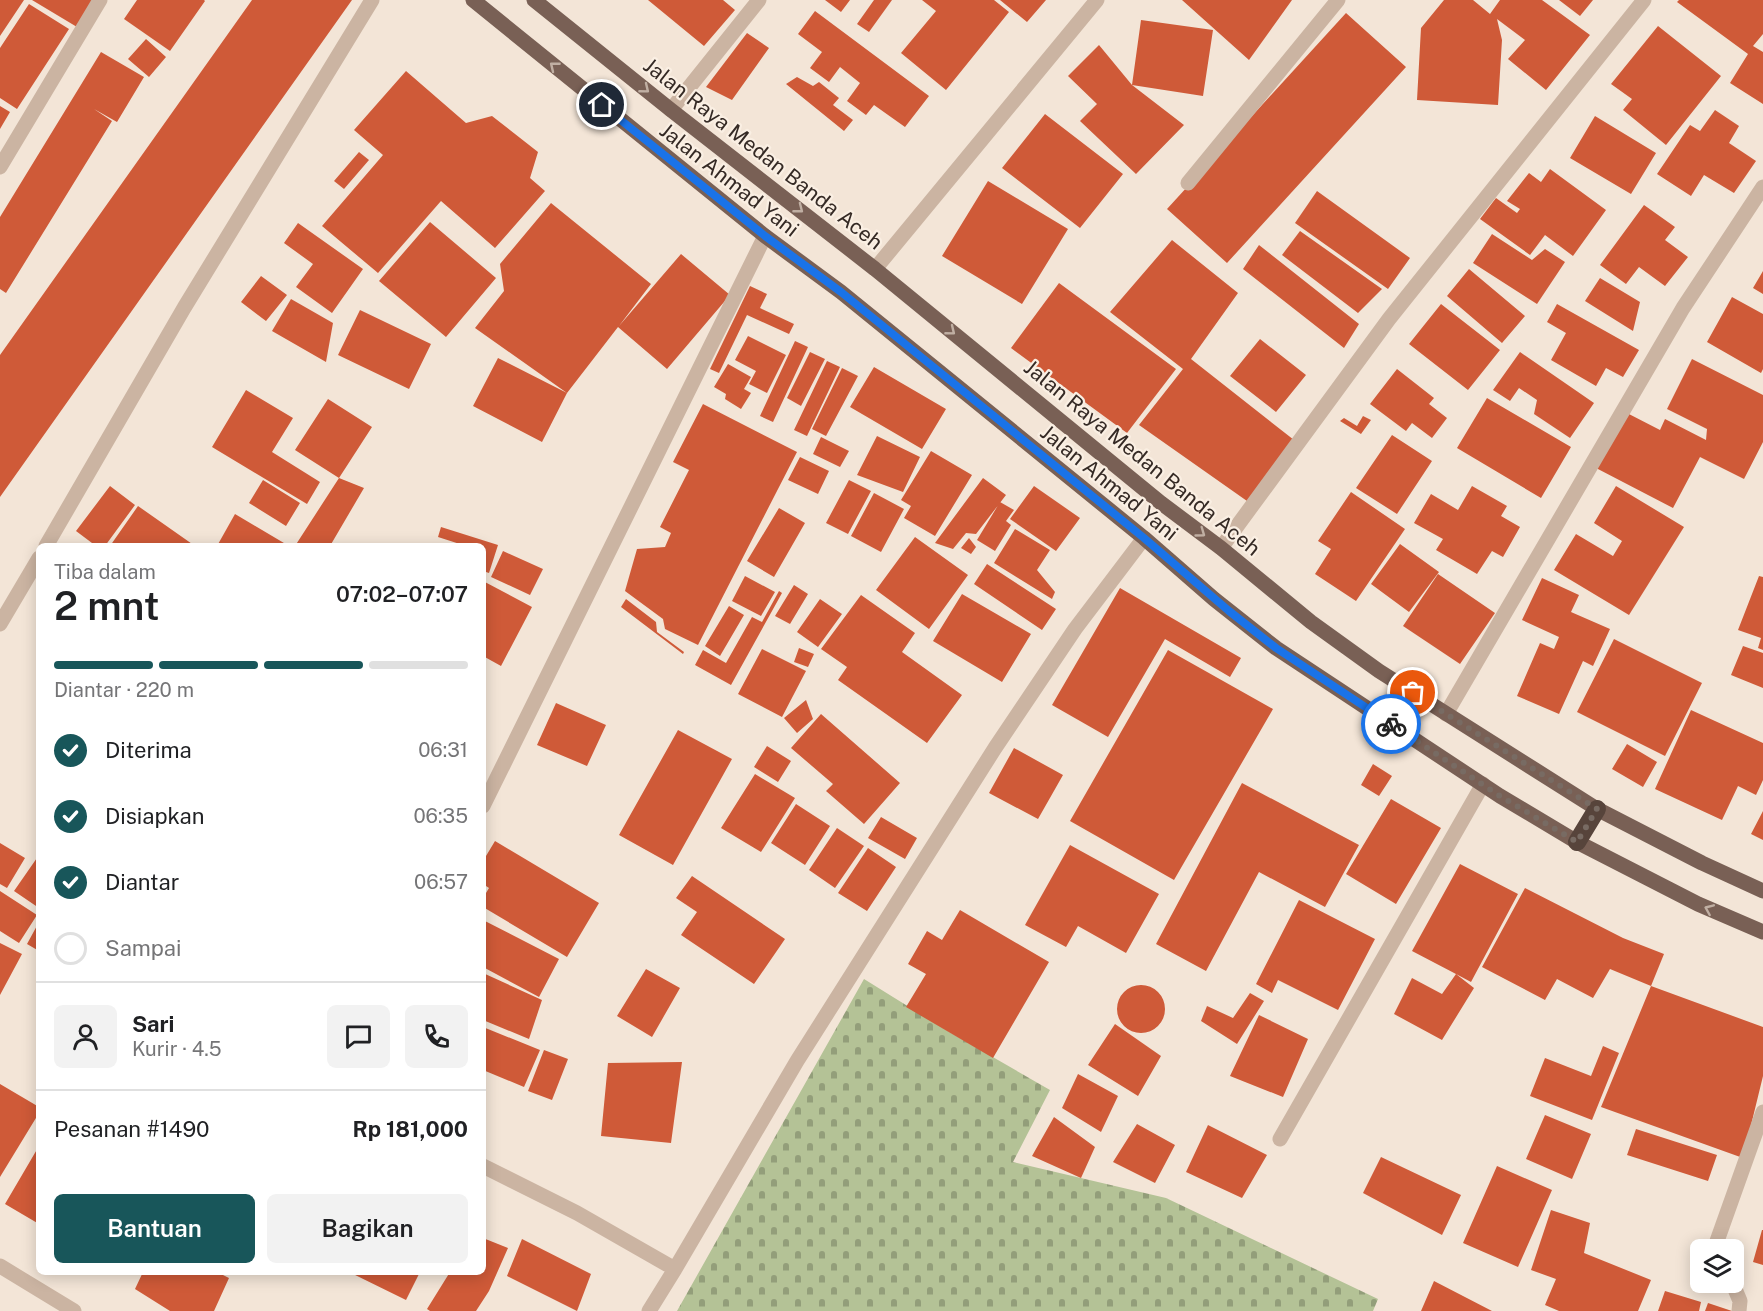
<!DOCTYPE html>
<html lang="id">
<head>
<meta charset="utf-8">
<style>
	body { margin:0; font-family:"Public Sans",sans-serif; background:#f2f2f2; color:#202124; height:100vh; display:flex; flex-direction:column; font-size:22px; white-space:nowrap }
	* { box-sizing:border-box; margin:0 }
	p { font-size:20px; color:#757577 }
	.icon { flex:none; width:33px; height:33px; fill:none; stroke:currentColor; stroke-width:2; stroke-linecap:round; stroke-linejoin:round }
	.map { position:relative; flex:1; overflow:hidden }
	.details { position:absolute; left:36px; top:543px; width:450px; height:732px; display:flex; flex-direction:column; background:#fff; border-radius:9px; box-shadow:0 3px 15px #0003 }
	.details>* { flex:none }
	.buttons { position:absolute; left:1690px; top:1239px; display:grid; gap:12px }
	.buttons a { display:grid; place-items:center; width:54px; height:54px; border-radius:9px; background:#fff; box-shadow:0 3px 15px #0003; font-size:30px }
	.pin { position:absolute; display:grid; place-items:center; width:51px; height:51px; color:#fff; margin:-26px; border:3px solid #fff; border-radius:50%; box-shadow:0 2px 6px #0007 }
	.courier { position:absolute; display:grid; place-items:center; width:60px; height:60px; margin:-30px; border:4px solid #1a73e8; border-radius:50%; background:#fff; color:#222; box-shadow:0 2px 8px #0007 }
	.summary em { font-style:normal; font-weight:600 }
	.summary div { display:flex; flex-direction:column-reverse }
	.summary { display:flex; align-items:center; justify-content:space-between; height:102px; padding:0 18px }
	h1 { font-size:39px; font-weight:600; line-height:45px }
	.bar { display:grid; grid-template-columns:repeat(4,1fr); gap:9px 6px; align-content:center; height:72px; padding:0 18px }
	.bar i { height:8px; border-radius:4px; background:#e0e0e0 }
	.bar .on { background:#18565a }
	.bar p { grid-column:span 4 }
	.line { display:flex; align-items:center; gap:15px; padding:0 18px; border-top:2px solid #e0e0e0 }
	.line div { flex:1 }
	.round { display:grid; place-items:center; flex:none; width:63px; height:63px; border-radius:9px; background:#f2f2f2 }
	ol { padding:0 18px; list-style:none }
	li { display:flex; align-items:center; gap:18px; height:66px }
	li p { margin-inline-start:auto }
	li .icon { padding:6px; border-radius:50%; background:#18565a; color:#fff; stroke-width:4 }
	li:last-child { color:#757577 }
	li i { width:33px; height:33px; border:3px solid #e0e0e0; border-radius:50% }
	.action { display:flex; gap:12px; margin-top:auto; padding:12px 18px }
	.action a { flex:1; height:69px; border-radius:9px; background:#18565a; color:#fff; font-size:24px; font-weight:600; line-height:69px; text-align:center }
	.action a+a { background:#f2f2f2; color:#202124 }
	.map>svg:first-child { display:block }
</style>
</head>
<body>
<div class="map">
<svg width="1763" height="1311" viewBox="0 0 1763 1311">
	<defs>
		<pattern id="cemetery-stones" width="16" height="16" patternUnits="userSpaceOnUse" patternTransform="scale(1.5)"><rect width="16" height="16" fill="#b4c296"/><path d="M2 7V4a2 2 0 0 1 4 0v3zM10 15v-3a2 2 0 0 1 4 0v3z" fill="#939e7a"/></pattern>
	</defs>
	<rect width="100%" height="100%" fill="#f3e5d7"/>
	<path fill="url(#cemetery-stones)" d="M864 979 951 1033 1050 1090 1013 1162 1166 1198 1378 1299 1373 1311H677Z"/>
	<path fill="#cf5a38" d="M0 0H24L0 36Z
		M32 0H94L77 27Z
		M137 0H204L205 1 170 51 124 19Z
		M252 0H352L0 497V355Z
		M648 0H723L735 10 704 46Z
		M825 0H850L841 12Z
		M874 0H892L869 32 857 24Z
		M922 0H994L1009 12 946 90 901 53 936 11Z
		M1000 0H1046L1027 22Z
		M1182 0H1292L1249 60Z
		M1444 0H1473L1490 14 1500 0H1542L1590 35 1546 90 1508 59 1525 40 1497 19 1502 40 1498 105 1417 100 1421 28Z
		M1559 0H1593L1580 16Z
		M1679 0H1763V34L1753 46 1763 52V104L1730 83 1748 54 1677 2Z
		M29 4 69 29 17 109 0 98V48Z
		M815 11 929 96 905 127 874 105 866 115 847 101 860 83 840 67 829 82 810 68 822 52 798 34Z
		M1346 13 1406 67 1227 263 1167 209Z
		M1141 20 1213 30 1203 96 1132 85 1184 125 1136 174 1080 121 1097 104 1068 76 1099 45 1132 85Z
		M1658 26 1721 76 1666 145 1623 110 1632 99 1611 84Z
		M747 33 769 48 732 100 706 87Z
		M146 39 166 57 149 77 128 59Z
		M101 52 144 77 117 122 94 109 112 121 6 293 0 289V217Z
		M406 71 466 123 492 116 538 152 530 178 545 191 495 248 441 201 378 273 322 226 383 155 354 130Z
		M797 77 813 86 819 82 839 98 833 105 853 120 844 131 786 84Z
		M0 106 10 112 0 129Z
		M1715 110 1739 126 1729 143 1756 161 1734 193 1704 175 1691 196 1657 174 1690 125 1700 131Z
		M1045 114 1123 174 1080 228 1002 168Z
		M1595 116 1656 153 1631 194 1570 158Z
		M359 152 369 160 344 189 334 181Z
		M1550 169 1606 210 1573 256 1545 235 1530 255 1480 219 1496 198 1517 213 1520 209 1507 201 1529 173 1541 182Z
		M988 181 1068 229 1022 304 942 256Z
		M1317 191 1410 258 1388 289 1295 223Z
		M551 203 651 284 619 326 681 254 730 295 667 369 618 327 567 393 542 442 473 406 498 358 567 393 475 328 504 291 500 264Z
		M1644 205 1675 227 1665 240 1688 257 1665 286 1639 267 1626 284 1600 265Z
		M430 222 496 278 446 337 379 281Z
		M298 223 363 269 332 313 296 287 313 264 284 243Z
		M1300 231 1382 289 1358 313 1282 255Z
		M1492 234 1532 260 1545 249 1565 262 1537 304 1473 263Z
		M1172 240 1238 293 1191 359 1294 440 1247 501 1139 425 1183 369 1110 312Z
		M1259 245 1359 324 1344 348 1243 269Z
		M1469 269 1525 316 1502 343 1447 296Z
		M1763 271V294L1753 288Z
		M261 276 287 295 266 321 241 302Z
		M1600 278 1640 302 1633 331 1585 301Z
		M1059 283 1176 369 1127 433 1011 348Z
		M750 286 767 294 760 308 794 324 789 334 747 315 719 373 710 369Z
		M1732 297 1763 314V369L1761 373 1707 342Z
		M291 299 333 323 326 362 272 331Z
		M1441 304 1500 350 1468 390 1409 344Z
		M1557 304 1639 350 1623 377 1606 368 1596 386 1551 360 1566 333 1547 322Z
		M360 310 431 344 409 389 338 355Z
		M748 336 786 355 767 393 749 384 756 371 735 360Z
		M1260 339 1306 375 1276 412 1230 376Z
		M795 341 808 347 773 422 760 416Z
		M810 352 825 359 801 406 787 398Z
		M1520 352 1594 403 1570 438 1534 414 1537 400 1519 388 1510 401 1493 390Z
		M1692 359 1763 395V442L1744 479 1700 457 1673 508 1596 468 1625 412 1660 430 1665 419 1706 440 1707 429 1667 409Z
		M827 361 840 367 807 436 794 430Z
		M728 364 751 377 744 389 751 393 741 409 725 399 726 394 714 387Z
		M874 367 946 409 922 449 850 407Z
		M842 368 858 376 826 436 812 429Z
		M1397 369 1434 398 1429 404 1447 418 1432 438 1412 423 1406 431 1370 404Z
		M246 390 293 418 272 452 320 482 307 504 212 447Z
		M1487 398 1571 447 1541 498 1457 448Z
		M328 399 372 427 339 478 364 488 330 546H295L339 478 295 450Z
		M703 404 797 452 698 645 665 629 663 619 625 591 637 549 665 547 671 533 660 527 689 470 673 462Z
		M1363 416 1371 420 1361 434 1340 421 1344 418 1357 426Z
		M1392 435 1432 461 1397 514 1356 488Z
		M877 436 920 457 903 492 857 475Z
		M821 437 849 451 840 467 813 454Z
		M931 451 972 475 935 536 904 518 911 506 901 500Z
		M800 457 829 471 818 494 788 480Z
		M983 478 1006 495 976 534 966 533 953 549 935 543Z
		M263 480 300 503 286 526 249 503Z
		M849 480 871 491 848 534 826 523Z
		M110 486 135 505 105 546H96L76 531Z
		M1034 486 1080 518 1056 551 1010 519Z
		M1472 486 1507 506 1501 516 1520 527 1503 557 1492 551 1477 574 1436 550 1443 539 1414 523 1431 494 1458 510Z
		M1616 486 1684 527 1629 615 1554 570 1576 534 1613 556 1622 541 1594 523Z
		M1351 492 1405 529 1356 601 1315 574 1331 549 1318 541Z
		M874 493 904 509 881 552 851 536Z
		M1000 502 1014 510 1006 521 1011 525 995 551 977 540Z
		M138 506 195 546H110Z
		M779 508 805 523 774 577 747 561Z
		M235 514 289 546H217Z
		M441 527 498 545 489 573 483 571V546H466L438 537Z
		M1015 529 1050 550 1037 570 1055 592 1052 599 994 563Z
		M915 537 968 575 929 629 876 590Z
		M969 538 976 547 971 554 961 548Z
		M1400 544 1439 572 1409 612 1371 584Z
		M503 551 543 569 530 595 491 577Z
		M987 564 1056 609 1042 630 974 584Z
		M1438 574 1495 613 1460 664 1403 626Z
		M745 576 775 592 761 616 732 601Z
		M1759 576 1763 577V650L1758 648 1761 638 1738 630Z
		M1542 578 1579 595 1571 612 1610 629 1593 666 1583 661 1559 714 1517 696 1540 643 1554 649 1559 637 1522 620Z
		M483 581 532 607 501 666 483 656Z
		M794 585 808 594 790 624 775 616Z
		M1120 588 1241 658 1230 677 1165 639 1108 737 1052 705Z
		M779 591 782 593 731 685 695 665 703 650 726 663 752 617 762 622Z
		M962 594 1031 634 1002 682 933 641Z
		M861 595 915 633 902 652 962 695 927 743 838 680 847 667 821 649Z
		M626 599 656 622 657 632 684 652 683 654 621 607Z
		M820 599 842 614 818 647 797 632Z
		M729 606 744 615 720 656 705 646Z
		M1614 639 1702 683 1665 756 1577 712Z
		M1743 646 1763 653V688L1731 675Z
		M799 648 814 654 808 667 794 662Z
		M762 649 806 671 782 717 738 694Z
		M1168 650 1273 709 1174 880 1070 821Z
		M806 700 813 719 797 733 784 718Z
		M556 703 606 725 587 766 537 745Z
		M1691 710 1763 743V780L1756 795 1738 786 1722 820 1655 789Z
		M821 714 900 783 864 824 826 791 833 784 791 748Z
		M678 730 732 759 673 865 619 835Z
		M1627 744 1657 762 1643 787 1612 769Z
		M767 746 791 761 778 782 754 767Z
		M1014 748 1063 775 1038 819 989 793Z
		M1373 764 1392 776 1379 796 1361 785Z
		M755 774 795 798 761 852 721 828Z
		M1242 783 1359 845 1325 907 1259 872 1206 971 1156 944Z
		M1391 799 1441 828 1396 904 1346 874Z
		M796 804 830 826 805 865 771 843Z
		M1763 811V840L1751 834Z
		M881 817 917 838 905 859 868 838Z
		M837 828 864 846 835 888 809 870Z
		M495 841 599 903 567 957 483 907V898L489 888 483 884V861Z
		M0 843 25 858 7 888 0 884Z
		M1070 845 1159 894 1126 953 1078 926 1066 947 1025 925Z
		M868 848 896 867 867 911 838 893Z
		M39 855V908L14 891Z
		M1460 864 1518 894 1471 982 1456 974 1474 988 1442 1040 1394 1014 1412 978 1442 994 1456 974 1412 951Z
		M692 876 785 939 754 984 681 935 697 912 676 898Z
		M1525 888 1623 938 1664 954 1651 986 1610 969 1593 998 1557 979 1545 1000 1482 967Z
		M0 891 37 915 19 943 0 931Z
		M1299 900 1375 939 1338 1010 1278 980 1272 993 1256 984Z
		M960 910 1049 962 993 1058 906 1007 926 974 908 964 927 931 942 940Z
		M483 920 559 959 539 997 483 967Z
		M39 922V951L27 944Z
		M0 943 22 954 0 995Z
		M646 969 680 988 652 1037 617 1016Z
		M483 973 542 1000 529 1039 483 1020Z
		M1117 1009a24 24 0 1 1 48 0a24 24 0 1 1-48 0Z
		M1651 986 1763 1027V1076L1743 1158 1601 1107Z
		M1250 993 1264 1001 1237 1044 1201 1021 1207 1006 1233 1018Z
		M1259 1015 1308 1039 1283 1097 1230 1076Z
		M1115 1024 1161 1056 1138 1096 1088 1065Z
		M483 1027 540 1050 524 1087 483 1070Z
		M1603 1046 1619 1053 1592 1120 1530 1096 1545 1058 1591 1076Z
		M544 1050 568 1059 552 1100 528 1091Z
		M682 1062 671 1143 601 1136 608 1063Z
		M1078 1074 1118 1096 1101 1132 1062 1108Z
		M0 1084 39 1107V1113L0 1177Z
		M1545 1115 1591 1134 1572 1179 1526 1159Z
		M1054 1117 1095 1147 1081 1178 1032 1156Z
		M1137 1124 1175 1145 1155 1183 1113 1162Z
		M1208 1125 1267 1155 1242 1198 1186 1172Z
		M1636 1129 1717 1155 1708 1181 1627 1155Z
		M39 1146V1224L5 1204Z
		M1381 1157 1461 1195 1442 1235 1363 1193Z
		M1497 1166 1552 1190 1518 1267 1463 1243Z
		M1551 1210 1590 1223 1584 1253 1651 1280 1638 1311H1559L1545 1305 1556 1279 1531 1270Z
		M1762 1230H1763V1265L1753 1262Z
		M483 1238 508 1248 489 1291 476 1311H430L427 1309 450 1272H483Z
		M522 1239 591 1274 577 1311 507 1276Z
		M143 1272H217L229 1278 214 1311H170L135 1289Z
		M349 1272H420L406 1300Z
		M1434 1281 1492 1311H1421Z
		M1665 1291 1701 1302 1699 1311H1658Z
		M1708 1303 1732 1311H1705Z"/>
	<g fill="none" stroke-linecap="round" stroke-linejoin="round">
		<path stroke="#cbb4a2" stroke-width="15" d="M671 110 759 0
			M0 167 100 0
			M1188 183 1338 0
			M875 269 1097 0
			M46 546 184 308 372 0
			M1221 548 1389 319 1644 0
			M0 624 39 558
			M1446 714 1683 308 1763 187
			M483 806 765 236
			M1280 1139 1483 784
			M483 1166 577 1213 675 1269
			M1718 1250 1717 1241 1763 1112
			M0 1266 74 1311
			M1732 1282 1740 1301 1739 1311
			M649 1311 675 1269 797 1061 995 748 1075 629 1144 538"/>
		<path stroke="#796055" stroke-width="15" d="M473 0 765 236 841 292 1144 538 1214 599 1276 648 1500 796 1577 842 1698 904 1763 932
			M534 0 671 110 875 269 1161 503 1221 548 1311 622 1379 671 1597 809 1702 863 1763 891"/>
		<path stroke="#57443b" stroke-width="18" d="M1577 842 1597 809"/>
	</g>
	<defs><path id="oneway-chevron" d="M-2-3.5L2.5 0L-2 3.5" fill="none" stroke-width="1.6" stroke-linecap="round" stroke-linejoin="round" transform="scale(1.5)"/></defs>
	<g stroke="#c0afa3">
		<use href="#oneway-chevron" transform="translate(554 66) rotate(-141)"/>
		<use href="#oneway-chevron" transform="translate(645 89) rotate(39)"/>
		<use href="#oneway-chevron" transform="translate(799 209) rotate(38)"/>
		<use href="#oneway-chevron" transform="translate(951 331) rotate(39)"/>
		<use href="#oneway-chevron" transform="translate(1201 533) rotate(36)"/>
		<use href="#oneway-chevron" transform="translate(1709 909) rotate(-157)"/>
	</g>
	<g fill="none" stroke-linecap="round" stroke-linejoin="round">
		<path stroke="#786b63" stroke-width="6" stroke-dasharray="0 10.8" d="M1391 724 1500 796 1577 842 1597 809 1413 693"/>
		<path stroke="#1a73e8" stroke-width="8" d="M602 105 765 236 841 292 1144 538 1229 611 1276 648 1391 724"/>
	</g>
	<g text-anchor="middle" stroke-width="4.5" stroke-linejoin="round" paint-order="stroke">
		<g font-size="21" fill="#352a25" stroke="#faefe3">
			<text transform="translate(763 154) rotate(38)" y="7">Jalan Raya Medan Banda Aceh</text>
			<text transform="translate(729 180) rotate(38)" y="7">Jalan Ahmad Yani</text>
			<text transform="translate(1142 458) rotate(39)" y="7">Jalan Raya Medan Banda Aceh</text>
			<text transform="translate(1109 483) rotate(39)" y="7">Jalan Ahmad Yani</text>
		</g>
	</g>
</svg>
<div class="buttons">
<a><svg class="icon" aria-label="layers" viewBox="0 0 24 24"><path d="M12 4l9 5-9 5-9-5zM3 14l9 5 9-5"/></svg></a>
</div>
<div class="pin" style="left:1413px;top:693px;background:#ea580c"><svg class="icon" aria-label="bag" viewBox="0 0 24 24"><path d="M5 8h14l-1 12H6zM9 8a3 3 0 0 1 6 0"/></svg></div>
<div class="pin" style="left:602px;top:105px;background:#1f2937"><svg class="icon" aria-label="home" viewBox="0 0 24 24"><path d="M3 11l9-7 9 7M6 9v11h12V9"/></svg></div>
<div class="courier" style="left:1391px;top:724px"><svg class="icon" aria-label="bike" viewBox="0 0 24 24"><circle cx="6" cy="16" r="4"/><circle cx="18" cy="16" r="4"/><path d="M6 16l4-8h5l3 8M10 8l3 8H6M13 5h3"/></svg></div>
<section class="details">
<div class="summary"><div><h1>2 mnt</h1><p>Tiba dalam</p></div><em>07:02–07:07</em></div>
<div class="bar"><i class="on"></i><i class="on"></i><i class="on"></i><i></i><p>Diantar · 220 m</p></div>
<ol>
<li><svg class="icon" aria-label="check" viewBox="0 0 24 24"><path d="M5 12l5 5 9-10"/></svg>Diterima<p>06:31</p></li>
<li><svg class="icon" aria-label="check" viewBox="0 0 24 24"><path d="M5 12l5 5 9-10"/></svg>Disiapkan<p>06:35</p></li>
<li><svg class="icon" aria-label="check" viewBox="0 0 24 24"><path d="M5 12l5 5 9-10"/></svg>Diantar<p>06:57</p></li>
<li><i></i>Sampai</li>
</ol>
<div class="line" style="height:108px"><a class="round"><svg class="icon" aria-label="person" viewBox="0 0 24 24"><circle cx="12" cy="8" r="4"/><path d="M4 21q1-7 8-7t8 7"/></svg></a><div><b>Sari</b><p>Kurir · 4.5</p></div><a class="round"><svg class="icon" aria-label="chat" viewBox="0 0 24 24"><path d="M4 5h16v11H9l-5 4z"/></svg></a><a class="round"><svg class="icon" aria-label="phone" viewBox="0 0 24 24"><path d="M5 4h4l2 5-3 2q2 4 5 5l2-3 5 2v4C11 20 4 13 5 4z"/></svg></a></div>
<div class="line" style="height:78px"><div>Pesanan #1490</div><b>Rp 181,000</b></div>
<div class="action"><a>Bantuan</a><a>Bagikan</a></div>
</section>
</div>
</body>
</html>
